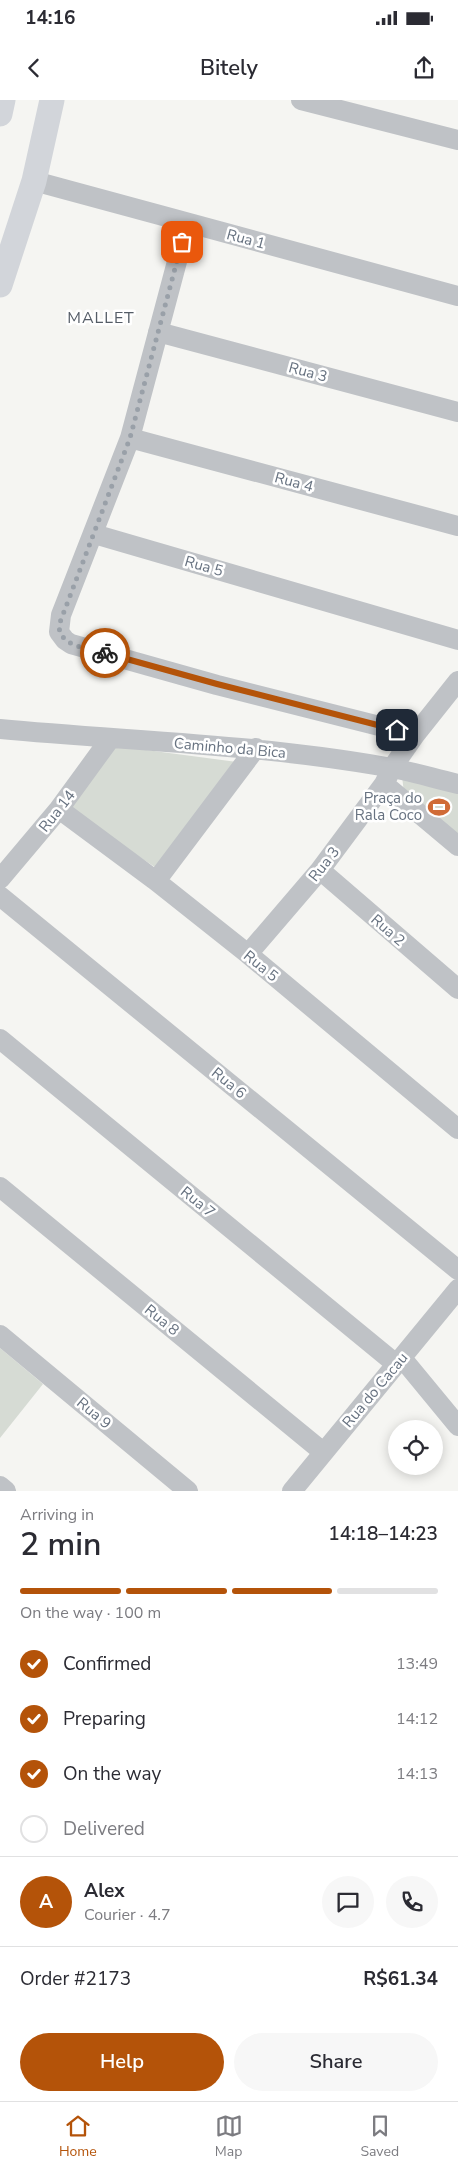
<!DOCTYPE html>
<html lang="en">
<head>
<meta charset="utf-8">
<style>
	body { margin:0; font-family:"Nunito Sans",sans-serif; background:#f7f7f7; color:#2b2b33; height:100vh; display:flex; flex-direction:column; font-size:19px; white-space:nowrap }
	* { box-sizing:border-box; margin:0 }
	p { font-size:16px; color:#7c7c81 }
	.icon { flex:none; width:28px; height:28px; fill:none; stroke:currentColor; stroke-width:2; stroke-linecap:round; stroke-linejoin:round }
	.map { position:relative; height:1391px; overflow:hidden }
	.side { display:flex; flex-direction:column; background:#fff; flex:1 }
	.side>* { flex:none }
	.tools { position:absolute; left:388px; top:1320px; display:grid; gap:10px }
	.tools a { display:grid; place-items:center; width:55px; height:55px; border-radius:50%; background:#fff; box-shadow:0 2px 12px #0003; font-size:25px }
	.pin { position:absolute; display:grid; place-items:center; width:42px; height:42px; color:#fff; margin:-21px; border-radius:10px; box-shadow:0 2px 8px #0006 }
	.courier { position:absolute; display:grid; place-items:center; width:50px; height:50px; margin:-25px; border:4px solid #b45309; border-radius:50%; background:#fff; color:#222; box-shadow:0 1px 6px #0007 }
	.headline em { font-style:normal; font-weight:600 }
	.headline div { display:flex; flex-direction:column-reverse }
	.headline { display:flex; align-items:center; justify-content:space-between; height:85px; padding:0 20px }
	h1 { font-size:32px; font-weight:600; line-height:38px }
	.bar { display:grid; grid-template-columns:repeat(4,1fr); gap:8px 5px; align-content:center; height:60px; padding:0 20px }
	.bar i { height:6px; border-radius:4px; background:#e1e1e2 }
	.bar .active { background:#b45309 }
	.bar p { grid-column:span 4 }
	.line { display:flex; align-items:center; gap:12px; padding:0 20px; border-top:1px solid #e1e1e2 }
	.line div { flex:1 }
	.round { display:grid; place-items:center; flex:none; width:52px; height:52px; border-radius:26px; background:#f7f7f7 }
	ol { padding:0 20px; list-style:none }
	li { display:flex; align-items:center; gap:15px; height:55px }
	li p { margin-inline-start:auto }
	li .icon { padding:5px; border-radius:50%; background:#b45309; color:#fff; stroke-width:4 }
	li:last-child { color:#7c7c81 }
	li i { width:28px; height:28px; border:2px solid #e1e1e2; border-radius:50% }
	.button { display:flex; gap:10px; margin-top:auto; padding:10px 20px }
	.button a { flex:1; height:58px; border-radius:30px; background:#b45309; color:#fff; font-size:20px; font-weight:600; line-height:58px; text-align:center }
	.button a+a { background:#f7f7f7; color:#2b2b33 }
	.status { display:flex; justify-content:space-between; align-items:center; height:35px; padding:0 25px; background:#fff; direction:ltr }
	.status svg { height:14px; fill:currentColor }
	header { display:flex; justify-content:space-between; align-items:center; height:65px; padding:0 20px; background:#fff; font-size:22px; font-weight:600 }
	.dock { display:flex; justify-content:space-around; align-items:center; height:70px; border-top:1px solid #e1e1e2; background:#fff; font-size:14px; color:#7c7c81 }
	.dock a { display:grid; justify-items:center; gap:2px }
	.dock .active { color:#b45309 }
	.map>svg:first-child { display:block }
</style>
</head>
<body>
<div class="status"><b>14:16</b><svg viewBox="0 0 49 12"><path d="M0 12V9h3v3zM5 12V6h3v6zM10 12V3h3v9zM15 12V0h3v12zM26 1h20v11H26zM47 4h2v5h-2z"/></svg></div>
<header><svg class="icon" aria-label="back" viewBox="0 0 24 24"><path d="M15 5l-7 7 7 7"/></svg>Bitely<svg class="icon" aria-label="share" viewBox="0 0 24 24"><path d="M12 15V3M7 8l5-5 5 5M5 13v7h14v-7"/></svg></header>
<div class="map">
<svg width="458" height="1391" viewBox="0 0 458 1391">
	<rect width="100%" height="100%" fill="#f5f5f2"/>
	<path fill="#d6dbd4" d="M116 646 237 662 161 771 66 709Z
		M402 676 458 689V740L404 693Z
		M0 1248 43 1284 0 1338Z"/>
	<g fill="none" stroke-linecap="round" stroke-linejoin="round">
		<path stroke="#bfc2c6" stroke-width="20" d="M301 0 458 40
			M34 81 458 196
			M187 124 130 338 61 515 59 532 65 540 71 544 217 585 415 635
			M158 232 458 312
			M130 338 458 426
			M94 434 458 540
			M0 629C127 641 255 644 381 666 407 670 432 678 458 684
			M384 684 458 746
			M59 709 156 781 248 854 458 1029
			M320 770 458 889
			M0 779 59 709 110 639
			M156 781 256 648
			M0 796 458 1170
			M248 854 320 770 384 684 392 668 415 635 458 581
			M0 939 396 1264
			M0 1087 323 1352
			M0 1235 188 1391
			M402 1258 458 1326
			M0 1386 6 1391
			M292 1391 458 1189"/>
		<path stroke="#d2d5da" stroke-width="25" d="M0 14 3 0
			M0 185 34 81 52 0"/>
	</g>
	<g fill="none" stroke-linecap="round" stroke-linejoin="round">
		<path stroke="#99a0a8" stroke-width="5" stroke-dasharray="0 9" d="M105 553C88 548 59 547 59 525L130 338 182 142"/>
		<path stroke="#b45309" stroke-width="6" d="M105 553 217 584 397 630"/>
	</g>
	<defs>
		<g id="stadium-bare" transform="scale(1.725)"><path d="M0-5a6.5 5 0 1 0 0 10a6.5 5 0 1 0 0-10ZM-3.5-1.8h7v3.6h-7Z" fill="#d06b37" stroke="#fff" stroke-width="2.5" paint-order="stroke"/></g>
	</defs>
	<g fill-rule="evenodd">
		<use href="#stadium-bare" x="439" y="707"/>
	</g>
	<g text-anchor="middle" stroke-width="5" stroke-linejoin="round" paint-order="stroke">
		<g font-size="15" fill="#677280" stroke="#fff">
			<text transform="translate(246 139) rotate(15)" y="5">Rua 1</text>
			<text transform="translate(308 272) rotate(15)" y="5">Rua 3</text>
			<text transform="translate(294 382) rotate(15)" y="5">Rua 4</text>
			<text transform="translate(204 466) rotate(16)" y="5">Rua 5</text>
			<text transform="translate(230 648) rotate(5)" y="5">Caminho da Bica</text>
			<text transform="translate(57 711) rotate(-52)" y="5">Rua 14</text>
			<text transform="translate(324 764) rotate(-52)" y="5">Rua 3</text>
			<text transform="translate(388 830) rotate(41)" y="5">Rua 2</text>
			<text transform="translate(261 866) rotate(39)" y="5">Rua 5</text>
			<text transform="translate(229 983) rotate(39)" y="5">Rua 6</text>
			<text transform="translate(198 1102) rotate(39)" y="5">Rua 7</text>
			<text transform="translate(162 1220) rotate(39)" y="5">Rua 8</text>
			<text transform="translate(375 1290) rotate(-50)" y="5">Rua do Cacau</text>
			<text transform="translate(94 1313) rotate(40)" y="5">Rua 9</text>
		</g>
		<g font-size="15" fill="#677280" stroke="#fff" text-anchor="end">
			<text x="422" y="703">Praça do<tspan x="422" dy="17">Rala Coco</tspan></text>
		</g>
		<g font-size="16" letter-spacing="1" fill="#545c66" stroke="#fff">
			<text x="101" y="223">MALLET</text>
		</g>
	</g>
</svg>
<div class="tools">
<a><svg class="icon" aria-label="locate" viewBox="0 0 24 24"><circle cx="12" cy="12" r="6"/><path d="M12 2v4M12 18v4M2 12h4M18 12h4"/></svg></a>
</div>
<div class="pin" style="left:182px;top:142px;background:#ea580c"><svg class="icon" aria-label="bag" viewBox="0 0 24 24"><path d="M5 8h14l-1 12H6zM9 8a3 3 0 0 1 6 0"/></svg></div>
<div class="pin" style="left:397px;top:630px;background:#1f2937"><svg class="icon" aria-label="home" viewBox="0 0 24 24"><path d="M3 11l9-7 9 7M6 9v11h12V9"/></svg></div>
<div class="courier" style="left:105px;top:553px"><svg class="icon" aria-label="bike" viewBox="0 0 24 24"><circle cx="6" cy="16" r="4"/><circle cx="18" cy="16" r="4"/><path d="M6 16l4-8h5l3 8M10 8l3 8H6M13 5h3"/></svg></div>
</div>
<section class="side">
<div class="headline"><div><h1>2 min</h1><p>Arriving in</p></div><em>14:18–14:23</em></div>
<div class="bar"><i class="active"></i><i class="active"></i><i class="active"></i><i></i><p>On the way · 100 m</p></div>
<ol>
<li><svg class="icon" aria-label="check" viewBox="0 0 24 24"><path d="M5 12l5 5 9-10"/></svg>Confirmed<p>13:49</p></li>
<li><svg class="icon" aria-label="check" viewBox="0 0 24 24"><path d="M5 12l5 5 9-10"/></svg>Preparing<p>14:12</p></li>
<li><svg class="icon" aria-label="check" viewBox="0 0 24 24"><path d="M5 12l5 5 9-10"/></svg>On the way<p>14:13</p></li>
<li><i></i>Delivered</li>
</ol>
<div class="line" style="height:90px"><b class="round" style="background:#b45309;color:#fff">A</b><div><b>Alex</b><p>Courier · 4.7</p></div><a class="round"><svg class="icon" aria-label="chat" viewBox="0 0 24 24"><path d="M4 5h16v11H9l-5 4z"/></svg></a><a class="round"><svg class="icon" aria-label="phone" viewBox="0 0 24 24"><path d="M5 4h4l2 5-3 2q2 4 5 5l2-3 5 2v4C11 20 4 13 5 4z"/></svg></a></div>
<div class="line" style="height:65px"><div>Order #2173</div><b>R$61.34</b></div>
<div class="button"><a>Help</a><a>Share</a></div>
</section>
<nav class="dock">
<a class="active"><svg class="icon" aria-label="home" viewBox="0 0 24 24"><path d="M3 11l9-7 9 7M6 9v11h12V9"/></svg>Home</a>
<a><svg class="icon" aria-label="map" viewBox="0 0 24 24"><path d="M3 6l6-2 6 2 6-2v14l-6 2-6-2-6 2zM9 4v14M15 6v14"/></svg>Map</a>
<a><svg class="icon" aria-label="saved" viewBox="0 0 24 24"><path d="M7 4h10v16l-5-4-5 4z"/></svg>Saved</a>
</nav>
</body>
</html>
